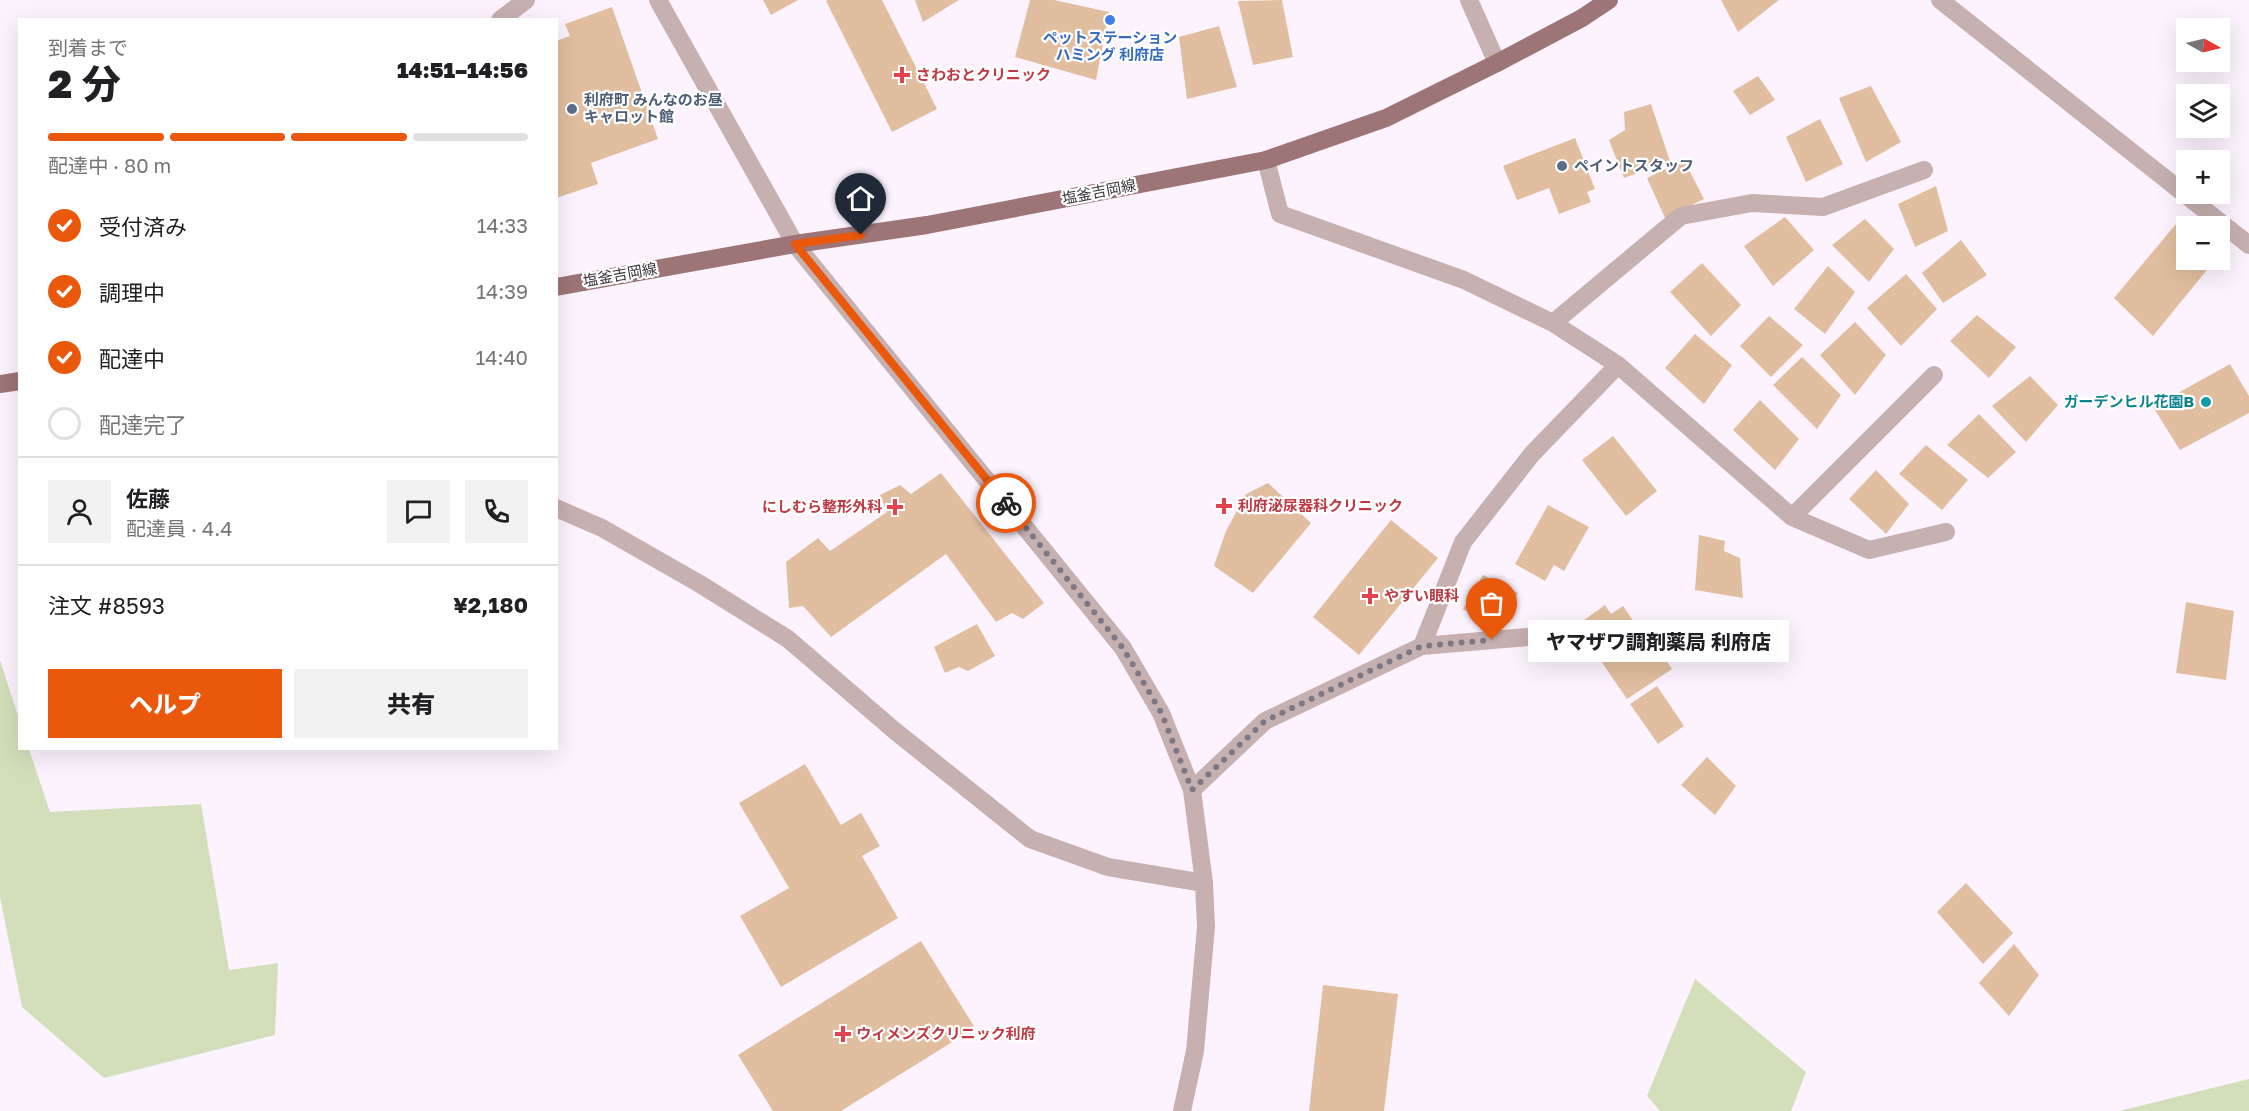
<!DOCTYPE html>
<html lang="ja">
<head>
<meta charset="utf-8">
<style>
	body { margin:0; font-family:"Golos Text","Noto Sans JP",sans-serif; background:#f2f2f2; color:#202124; height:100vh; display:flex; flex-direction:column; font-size:22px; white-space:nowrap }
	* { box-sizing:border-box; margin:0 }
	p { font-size:20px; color:#757577 }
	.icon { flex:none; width:33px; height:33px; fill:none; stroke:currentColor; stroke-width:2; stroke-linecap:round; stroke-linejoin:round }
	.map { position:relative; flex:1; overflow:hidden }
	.sheet { position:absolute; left:18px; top:18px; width:540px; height:732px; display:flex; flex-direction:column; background:#fff; border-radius:0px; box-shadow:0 6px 24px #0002 }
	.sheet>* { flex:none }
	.needle { width:39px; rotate:98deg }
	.tools { position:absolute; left:2176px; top:18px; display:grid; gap:12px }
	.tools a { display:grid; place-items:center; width:54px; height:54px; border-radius:0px; background:#fff; box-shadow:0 6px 24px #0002; font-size:30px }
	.pin { position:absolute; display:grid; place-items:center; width:51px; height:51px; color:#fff; margin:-62px -26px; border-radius:50% 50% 50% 0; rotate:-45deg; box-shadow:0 0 6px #0007 }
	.pin .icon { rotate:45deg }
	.courier { position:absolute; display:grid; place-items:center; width:60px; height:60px; margin:-30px; border:4px solid #ea580c; border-radius:50%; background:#fff; color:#222; box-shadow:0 2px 8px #0007 }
	.bubble { position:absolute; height:42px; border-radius:0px; background:#fff; box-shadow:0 6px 24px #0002; font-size:20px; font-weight:800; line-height:42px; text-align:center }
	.overview em { font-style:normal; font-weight:800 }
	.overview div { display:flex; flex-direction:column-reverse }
	.overview { display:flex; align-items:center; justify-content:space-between; height:102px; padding:0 30px }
	h1 { font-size:39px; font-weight:800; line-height:45px }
	.bar { display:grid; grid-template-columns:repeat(4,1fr); gap:9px 6px; align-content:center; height:72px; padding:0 30px }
	.bar i { height:8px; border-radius:4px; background:#e0e0e0 }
	.bar .on { background:#ea580c }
	.bar p { grid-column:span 4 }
	.line { display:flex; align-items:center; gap:15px; padding:0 30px; border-top:2px solid #e0e0e0 }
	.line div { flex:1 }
	.round { display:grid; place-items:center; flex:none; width:63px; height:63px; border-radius:0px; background:#f2f2f2 }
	ol { padding:0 30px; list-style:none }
	li { display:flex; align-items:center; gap:18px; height:66px }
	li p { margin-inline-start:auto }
	li .icon { padding:6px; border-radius:50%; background:#ea580c; color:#fff; stroke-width:4 }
	li:last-child { color:#757577 }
	li i { width:33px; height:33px; border:3px solid #e0e0e0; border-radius:50% }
	.primary-button { display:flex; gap:12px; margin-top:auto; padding:12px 30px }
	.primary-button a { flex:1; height:69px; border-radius:0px; background:#ea580c; color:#fff; font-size:24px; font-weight:800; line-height:69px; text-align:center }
	.primary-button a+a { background:#f2f2f2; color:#202124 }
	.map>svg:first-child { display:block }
</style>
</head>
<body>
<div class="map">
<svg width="2249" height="1111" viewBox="0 0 2249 1111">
	<rect width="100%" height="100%" fill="#fcf3ff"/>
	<path fill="#d2dfba" d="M0 660 19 719 20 748 29 749 50 812 201 804 229 970 278 963 275 1035 104 1078 22 1007 0 897Z
		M1695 979 1806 1072 1791 1111H1660L1647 1096Z
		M2249 1079V1111H2119Z"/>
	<path fill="#e1be9f" d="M763 0H798L771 15Z
		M828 0H882L937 109 892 132 826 1Z
		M915 0H959L923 22Z
		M1030 0H1054L1109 12 1096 80 1015 57Z
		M1282 0 1293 57 1253 65 1238 1Z
		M1721 0H1779L1738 32Z
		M612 7 658 139 591 163 598 184 556 198V41L570 36 565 24Z
		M1219 26 1237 87 1187 99 1179 37Z
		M1758 76 1775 100 1750 115 1733 91Z
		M1871 86 1901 142 1866 162 1839 98Z
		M1651 104 1670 161 1624 178 1609 140 1625 130 1624 112Z
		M1820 119 1843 164 1806 182 1786 137Z
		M1575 138 1595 189 1587 192 1591 202 1559 214 1549 188 1517 200 1503 166Z
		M1684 160 1704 199 1665 218 1647 178Z
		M1936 186 1948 231 1915 247 1898 204Z
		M1785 217 1814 250 1773 286 1744 246Z
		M1865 219 1894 249 1869 282 1832 245Z
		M2176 224 2187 234V260H2215L2153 336 2114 298Z
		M1961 240 1987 275 1943 303 1922 273Z
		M1702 263 1741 305 1711 336 1670 292Z
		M1828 266 1855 292 1825 334 1794 309Z
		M1906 274 1937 309 1901 346 1867 308Z
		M1977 315 2016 347 1989 378 1950 341Z
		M1769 316 1803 345 1771 377 1740 346Z
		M1855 322 1886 355 1855 395 1820 355Z
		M1695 334 1732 365 1704 404 1665 368Z
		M1802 357 1841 395 1817 429 1773 385Z
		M2230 364 2249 396V413L2180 450 2153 407Z
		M2030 376 2058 405 2026 442 1992 406Z
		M1760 400 1799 439 1775 470 1733 430Z
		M1979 414 2016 452 1988 478 1947 445Z
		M1613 436 1657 491 1626 516 1582 460Z
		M1926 445 1968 480 1942 510 1899 474Z
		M1876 470 1909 504 1886 534 1849 499Z
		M941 473 1044 603 1023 619 1012 613 996 622 946 554 831 637 803 606 789 608 786 562 818 538 830 551 887 512 880 495 900 485 911 494Z
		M1268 483 1311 523 1253 593 1214 566 1226 531 1246 494Z
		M1548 505 1589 527 1564 571 1554 565 1545 581 1515 564Z
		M1391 520 1438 558 1359 655 1313 617Z
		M1699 535 1725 541 1724 551 1740 558 1743 598 1695 590Z
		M1483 575 1518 593 1498 629 1463 609Z
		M2186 602 2234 611 2226 680 2176 673Z
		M1605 605 1611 614 1623 606 1639 629 1595 660 1573 628Z
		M977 624 995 656 968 671 959 667 945 673 934 647Z
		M1646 630 1672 669 1627 699 1601 661Z
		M1657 686 1684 726 1658 744 1630 704Z
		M1707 757 1736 786 1715 815 1681 785Z
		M805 764 841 825 861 813 880 846 862 856 898 918 781 987 740 916 789 888 739 803Z
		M1966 883 2013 933 1983 964 1937 912Z
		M921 941 975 1028 841 1111H773L738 1055Z
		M2014 944 2039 975 2009 1016 1979 983Z
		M1323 985 1398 994 1384 1111H1309Z"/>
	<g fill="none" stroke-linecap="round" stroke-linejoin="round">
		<path stroke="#c7b0b0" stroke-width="18" d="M1469 0 1497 63
			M500 20 526 0
			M1266 160 1280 214 1464 280 1553 323 1618 365 1792 517 1869 550 1946 532
			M1553 323 1681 216 1752 203 1823 207 1924 170
			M556 508 602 528 700 584 788 639 895 731 1030 839 1108 867 1204 883
			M1792 517 1934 375
			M1422 646 1463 542 1532 454 1618 365
			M1192 790 1265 721 1422 646 1539 636"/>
		<path stroke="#c7b0b0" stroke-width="18" d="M658 0 795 244 1123 648 1161 713 1192 790 1204 883 1206 927 1195 1051 1182 1111
			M1940 0 2249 245"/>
		<path stroke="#9d7576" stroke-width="18" d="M556 287 795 244 927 225 1266 160 1386 118 1497 63 1582 18 1609 0
			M0 384 20 381"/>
	</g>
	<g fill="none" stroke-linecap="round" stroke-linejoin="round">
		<path stroke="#7f7882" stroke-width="6" stroke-dasharray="0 10.8" d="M1006 503 1123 648 1161 712 1192 790 1265 721 1422 646 1492 640"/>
		<path stroke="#ea580c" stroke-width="8" d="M861 235 795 244 1006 503"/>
	</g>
	<circle fill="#3f7fe0" stroke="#fff" stroke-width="2" cx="1110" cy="20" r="6"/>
	<g fill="#e0444e" stroke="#fff" stroke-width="2">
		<path d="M899 66h6v6h6v6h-6v6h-6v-6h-6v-6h6z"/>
		<path d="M1221 497h6v6h6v6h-6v6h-6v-6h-6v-6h6z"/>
		<path d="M892 498h6v6h6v6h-6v6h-6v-6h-6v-6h6z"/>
		<path d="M1367 587h6v6h6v6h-6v6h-6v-6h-6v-6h6z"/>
		<path d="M840 1025h6v6h6v6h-6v6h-6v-6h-6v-6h6z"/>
	</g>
	<g fill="#5c6f8a" stroke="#fff" stroke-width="2">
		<circle cx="572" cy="109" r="6"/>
		<circle cx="1562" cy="166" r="6"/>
	</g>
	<circle fill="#0f9aa8" stroke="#fff" stroke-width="2" cx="2206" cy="402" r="6"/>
	<g text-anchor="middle" stroke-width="4.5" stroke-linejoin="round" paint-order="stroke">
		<g font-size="15" font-weight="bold" fill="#366cbe" stroke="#fff">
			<text x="1110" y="43">ペットステーション<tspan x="1110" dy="17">ハミング 利府店</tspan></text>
		</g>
		<g font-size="15" font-weight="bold" fill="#be3a42" stroke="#fff" text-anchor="start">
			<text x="916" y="80">さわおとクリニック</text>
			<text x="1238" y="511">利府泌尿器科クリニック</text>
			<text x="882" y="512" text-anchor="end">にしむら整形外科</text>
			<text x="1384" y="601">やすい眼科</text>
			<text x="856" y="1039">ウィメンズクリニック利府</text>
		</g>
		<g font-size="15" font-weight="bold" fill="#4e5e75" stroke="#fff" text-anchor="start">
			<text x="584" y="105">利府町 みんなのお昼<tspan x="584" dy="17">キャロット館</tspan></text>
			<text x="1574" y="171">ペイントスタッフ</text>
		</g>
		<g font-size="15" fill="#3c363e" stroke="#fff">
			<text transform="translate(1099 192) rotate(-11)" y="5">塩釜吉岡線</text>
			<text transform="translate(620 275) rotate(-10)" y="5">塩釜吉岡線</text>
		</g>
		<g font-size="15" font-weight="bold" fill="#0d838f" stroke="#fff" text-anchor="end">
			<text x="2194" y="407">ガーデンヒル花園B</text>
		</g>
	</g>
</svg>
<div class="tools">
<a><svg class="needle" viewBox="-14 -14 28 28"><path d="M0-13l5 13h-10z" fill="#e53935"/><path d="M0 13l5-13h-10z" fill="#757577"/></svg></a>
<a><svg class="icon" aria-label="layers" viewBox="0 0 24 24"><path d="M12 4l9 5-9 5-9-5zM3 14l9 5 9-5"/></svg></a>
<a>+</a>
<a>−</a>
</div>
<div class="pin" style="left:1492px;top:640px;background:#ea580c"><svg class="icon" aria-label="bag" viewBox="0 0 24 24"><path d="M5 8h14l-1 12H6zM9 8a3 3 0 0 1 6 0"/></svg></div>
<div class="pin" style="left:861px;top:235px;background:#1f2937"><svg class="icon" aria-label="home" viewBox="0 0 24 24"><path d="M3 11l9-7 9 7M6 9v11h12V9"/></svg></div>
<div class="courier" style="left:1006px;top:503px"><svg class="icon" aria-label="bike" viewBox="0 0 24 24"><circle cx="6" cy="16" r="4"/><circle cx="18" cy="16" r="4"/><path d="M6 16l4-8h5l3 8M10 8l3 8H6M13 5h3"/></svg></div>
<div class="bubble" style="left:1528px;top:620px;width:261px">ヤマザワ調剤薬局 利府店</div>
<section class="sheet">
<div class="overview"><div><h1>2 分</h1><p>到着まで</p></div><em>14:51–14:56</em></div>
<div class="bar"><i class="on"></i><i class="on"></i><i class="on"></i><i></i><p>配達中 · 80 m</p></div>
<ol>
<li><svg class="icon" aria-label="check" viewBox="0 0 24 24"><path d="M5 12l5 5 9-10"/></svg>受付済み<p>14:33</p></li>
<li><svg class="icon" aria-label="check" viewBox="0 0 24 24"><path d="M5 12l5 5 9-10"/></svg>調理中<p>14:39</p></li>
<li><svg class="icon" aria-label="check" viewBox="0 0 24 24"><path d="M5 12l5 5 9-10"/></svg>配達中<p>14:40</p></li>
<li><i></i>配達完了</li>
</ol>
<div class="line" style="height:108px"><a class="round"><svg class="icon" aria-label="person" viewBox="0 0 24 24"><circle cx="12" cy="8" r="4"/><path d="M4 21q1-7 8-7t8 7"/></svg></a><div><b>佐藤</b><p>配達員 · 4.4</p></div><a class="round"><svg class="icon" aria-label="chat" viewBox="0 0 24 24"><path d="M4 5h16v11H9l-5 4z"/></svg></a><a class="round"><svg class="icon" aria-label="phone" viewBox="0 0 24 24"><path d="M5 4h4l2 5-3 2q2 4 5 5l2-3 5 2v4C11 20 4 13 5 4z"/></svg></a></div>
<div class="line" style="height:78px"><div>注文 #8593</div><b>¥2,180</b></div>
<div class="primary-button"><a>ヘルプ</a><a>共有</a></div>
</section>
</div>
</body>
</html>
